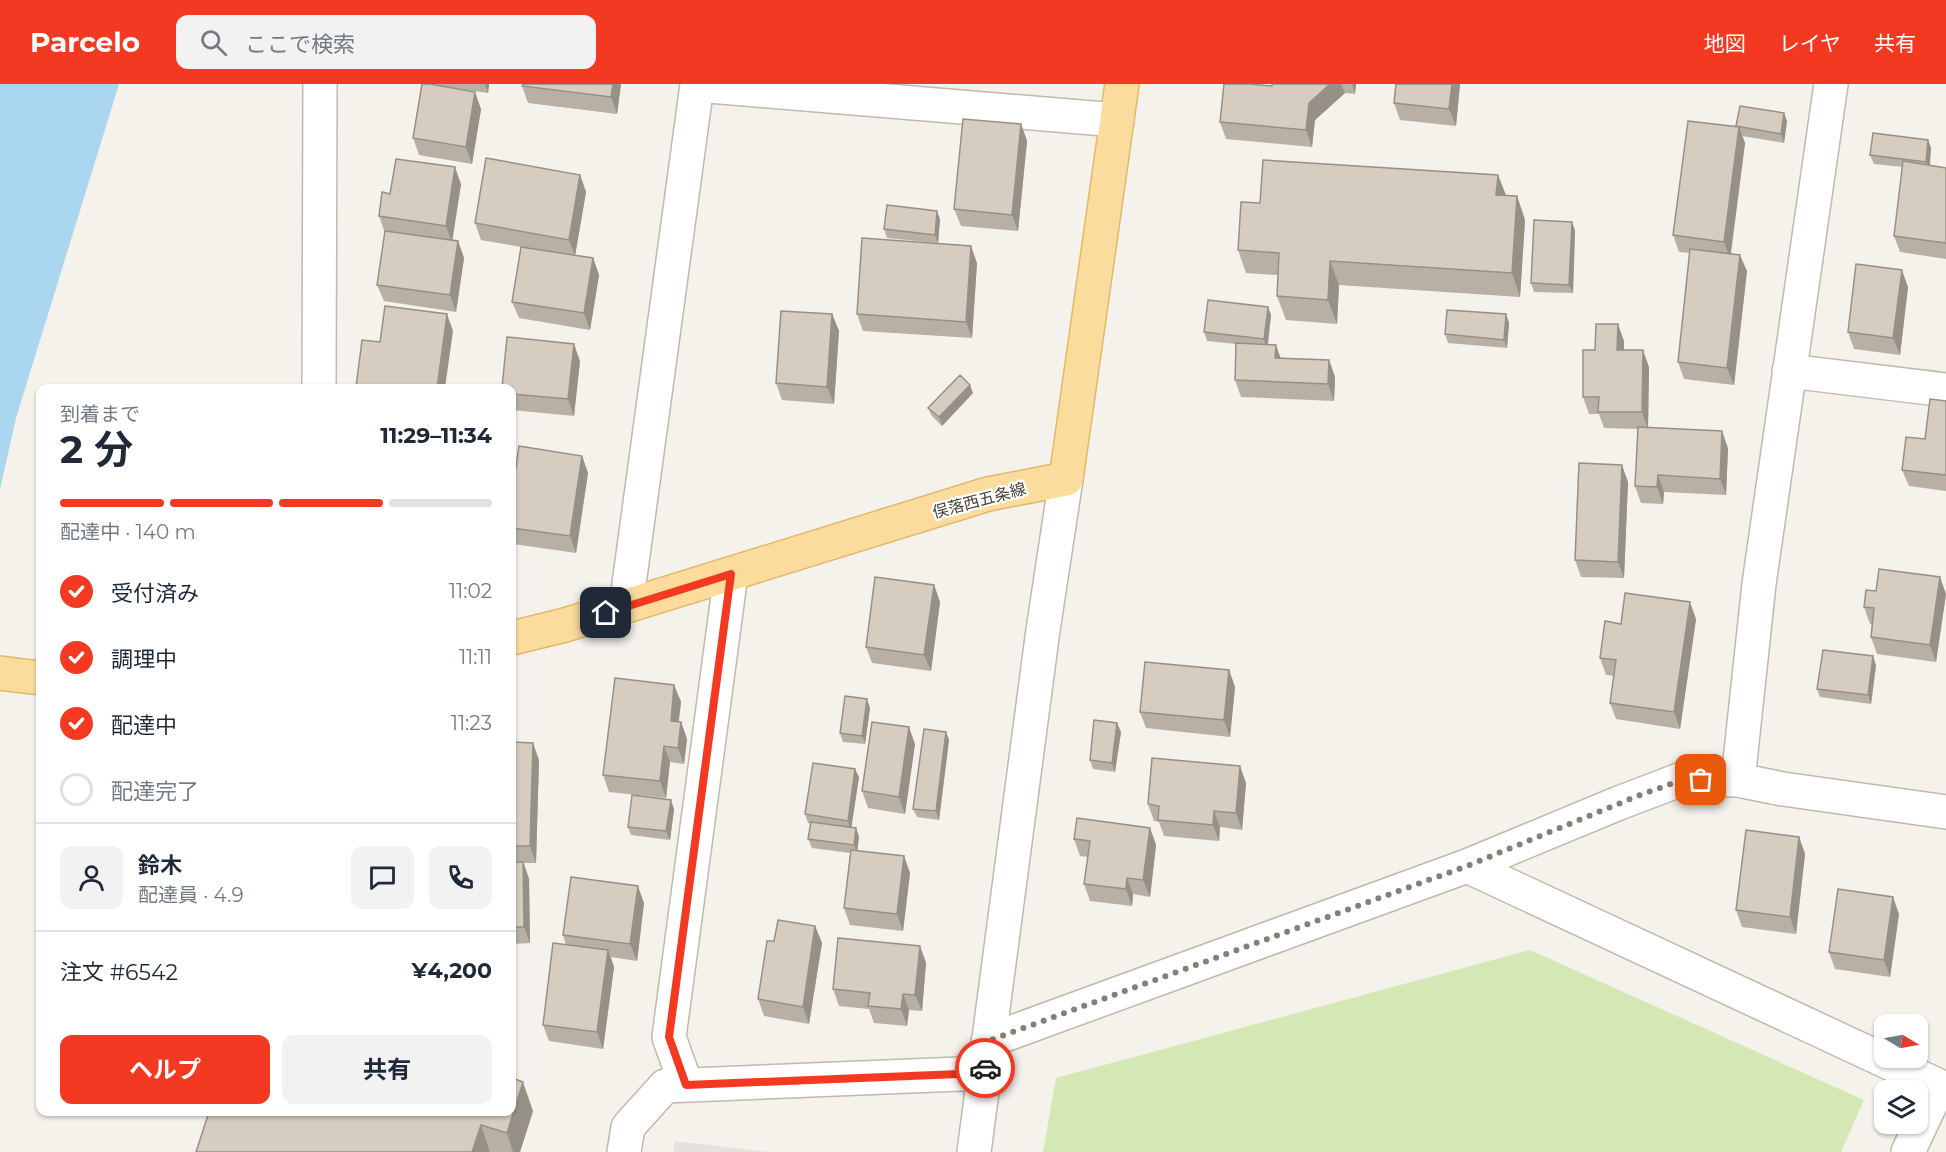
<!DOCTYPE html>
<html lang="ja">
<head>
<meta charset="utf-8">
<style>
	body { margin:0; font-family:Montserrat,"Noto Sans JP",sans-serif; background:#f2f2f3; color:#1f2937; height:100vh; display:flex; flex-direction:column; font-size:22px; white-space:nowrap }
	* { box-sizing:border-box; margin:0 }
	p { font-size:20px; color:#747a83 }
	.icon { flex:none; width:33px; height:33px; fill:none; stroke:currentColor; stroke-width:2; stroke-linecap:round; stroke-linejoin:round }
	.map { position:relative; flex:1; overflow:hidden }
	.details { position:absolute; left:36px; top:300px; width:480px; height:732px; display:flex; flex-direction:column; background:#fff; border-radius:12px; box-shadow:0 2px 4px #0004 }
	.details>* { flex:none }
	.needle { width:39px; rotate:100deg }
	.controls { position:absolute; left:1874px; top:930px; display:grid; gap:12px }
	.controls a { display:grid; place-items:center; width:54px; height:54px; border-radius:12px; background:#fff; box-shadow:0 2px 4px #0004; font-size:30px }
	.pin { position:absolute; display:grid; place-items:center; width:51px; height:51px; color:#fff; margin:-26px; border-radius:12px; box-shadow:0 3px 9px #0006 }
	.courier { position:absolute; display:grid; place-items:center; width:60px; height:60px; margin:-30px; border:4px solid #f43923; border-radius:50%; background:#fff; color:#222; box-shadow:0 2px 8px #0007 }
	.headline em { font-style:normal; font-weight:700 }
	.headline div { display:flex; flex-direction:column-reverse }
	.headline { display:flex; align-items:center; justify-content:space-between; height:102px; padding:0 24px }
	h1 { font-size:39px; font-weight:700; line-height:45px }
	.bar { display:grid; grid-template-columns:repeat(4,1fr); gap:9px 6px; align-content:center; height:72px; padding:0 24px }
	.bar i { height:8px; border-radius:4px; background:#e0e1e3 }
	.bar .active { background:#f43923 }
	.bar p { grid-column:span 4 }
	.line { display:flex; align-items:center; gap:15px; padding:0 24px; border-top:2px solid #e0e1e3 }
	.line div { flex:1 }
	.round { display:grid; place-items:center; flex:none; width:63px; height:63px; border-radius:12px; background:#f2f2f3 }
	ol { padding:0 24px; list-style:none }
	li { display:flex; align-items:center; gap:18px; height:66px }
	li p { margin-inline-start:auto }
	li .icon { padding:6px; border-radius:50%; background:#f43923; color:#fff; stroke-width:4 }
	li:last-child { color:#747a83 }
	li i { width:33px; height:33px; border:3px solid #e0e1e3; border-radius:50% }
	.primary-button { display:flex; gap:12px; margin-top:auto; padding:12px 24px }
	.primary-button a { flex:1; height:69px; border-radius:12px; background:#f43923; color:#fff; font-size:24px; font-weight:700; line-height:69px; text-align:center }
	.primary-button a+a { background:#f2f2f3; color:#1f2937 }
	header { display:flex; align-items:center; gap:36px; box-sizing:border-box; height:84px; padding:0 30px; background:#f43923; color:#fff }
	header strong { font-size:28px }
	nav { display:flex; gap:33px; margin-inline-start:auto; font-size:21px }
	.search { width:420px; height:54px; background:#f2f2f3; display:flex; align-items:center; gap:15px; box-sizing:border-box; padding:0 21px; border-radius:12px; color:#747a83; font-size:22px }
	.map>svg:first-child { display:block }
</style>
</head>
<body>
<header>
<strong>Parcelo</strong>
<div class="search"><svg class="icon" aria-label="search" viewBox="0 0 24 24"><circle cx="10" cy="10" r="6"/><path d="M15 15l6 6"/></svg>ここで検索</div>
<nav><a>地図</a><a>レイヤ</a><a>共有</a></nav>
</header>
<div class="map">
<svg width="1946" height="1068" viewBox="0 0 1946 1068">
	<rect width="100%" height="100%" fill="#f5f1eb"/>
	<path fill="#d3e8b5" d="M1530 866 1864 1016 1841 1068H1043L1056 994Z"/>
	<path fill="#e4e2df" d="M675 1057 769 1068H673Z"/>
	<path fill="#aad6ef" d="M0 0H119L16 334 0 405Z"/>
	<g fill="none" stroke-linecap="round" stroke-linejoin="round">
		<g stroke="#c0b9ad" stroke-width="36">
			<path id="minor" d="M1789 287 1946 306
				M319 304 320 0
				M626 522 697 1 1117 36
				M1738 696 1759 500 1831 0
				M1467 782 1939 1002 1908 1068
				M988 957 1467 782 1619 719 1682 695 1738 696 1783 705 1946 728
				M686 1001 669 953 731 490
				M624 1068 628 1043 665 1002 984 989
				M974 1068 1043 546 1066 395"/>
		</g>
		<g stroke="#e1b96d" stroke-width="36">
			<path id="major" d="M512 554 565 541 988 410 1066 395 1122 0
				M0 589 40 594"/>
		</g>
		<use href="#minor" stroke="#fff" stroke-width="33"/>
		<use href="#major" stroke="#fbdc9d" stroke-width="33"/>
	</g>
	<path fill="#b8b0a5" d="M422 0H489L488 9 453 4 481 25 472 80 419 71 413 54Z
		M523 0H621L617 30 528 19 522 2Z
		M1272 0H1356L1355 10 1345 9 1315 36 1312 63 1226 55 1220 38 1272 2Z
		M1460 0 1456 42 1400 36 1394 19Z
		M1787 37 1784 59 1742 52 1745 59 1731 170 1747 187 1734 301 1684 295 1678 278 1690 169 1679 168 1673 151 1736 42Z
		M1021 40 1027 57 1018 147 961 142 954 125Z
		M1928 56 1931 64 1930 81 1946 84V175L1900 168 1894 152 1903 83 1874 80 1870 71Z
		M580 91 586 108 575 171 593 174 599 191 590 246 519 234 512 218 521 163 481 156 475 139Z
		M1498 91 1506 112H1517L1525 136 1520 213 1339 201 1337 240 1286 236 1277 212 1278 191 1246 189 1238 166 1260 119Z
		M461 100 452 156 458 157 464 174 456 228 384 217 377 201 385 149 379 132 390 110Z
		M940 135 938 159 887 154 884 145Z
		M1575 146 1573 209 1534 208 1531 199Z
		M977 179 972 254 863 247 857 230Z
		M1908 203 1900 271 1854 265 1848 248Z
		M1268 223 1271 231 1268 261 1281 274 1329 276 1335 293 1334 317 1241 313 1235 296 1236 260 1207 257 1204 248Z
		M832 230 839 247 834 320 782 316 776 299Z
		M1506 230 1509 239 1507 264 1448 259 1445 250Z
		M1624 257V266L1649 283 1648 344 1728 364 1726 411 1664 408 1663 420 1641 419 1635 402 1638 345 1604 344 1599 330H1589L1583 313 1595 266Z
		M580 277 574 332 512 326V304Z
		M973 309 942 342 932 332 928 324Z
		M1946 317V407L1909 402 1902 386 1925 355Z
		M582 372 588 389 576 469 513 460 512 457V411Z
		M1628 398 1624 494 1581 493 1575 476Z
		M934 501 940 518 931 587 872 579 866 563Z
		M1876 507 1946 510 1936 578 1877 570 1871 553 1872 540H1870L1864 523Z
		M1696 535 1680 645 1616 635 1610 619 1614 592 1606 591 1600 574 1621 540Z
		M1876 581 1871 620 1820 613 1817 605Z
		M1229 586 1235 603 1230 653 1146 644 1140 628Z
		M674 601 681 618 678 638H681L687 655 684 680 670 678 666 714 609 708 603 691Z
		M870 624 865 660 843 658 840 649Z
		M946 648 949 656 939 736 917 733 913 725Z
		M1121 648 1115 688 1093 685 1090 676Z
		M512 658 539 676 536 779H524L529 795 530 859 512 860Z
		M915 660 905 730 868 724 862 707Z
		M859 693 851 743 856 744 859 753 857 767 904 772 910 789 903 847 850 841 844 824 850 769 812 764 808 755 810 740 808 739 805 730Z
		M1246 699 1242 746 1220 743 1219 757 1164 752 1159 738 1154 737 1148 720Z
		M674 725 670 756 631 751 628 743Z
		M1150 744 1156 761 1150 813 1133 810 1132 822 1090 817 1084 800 1088 773 1080 772 1074 755Z
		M1799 753 1805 770 1796 850 1742 843 1736 826Z
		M644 819 637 877 611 873 614 883 603 965 549 957 543 941 566 861 563 851Z
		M1899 830 1890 893 1835 885 1829 868Z
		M815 842 822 859 809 940 764 932 758 915 774 857Z
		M920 862 926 879 922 927 909 926 907 942 874 939 869 925 839 922 833 905Z
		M533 1027 520 1068H196Z"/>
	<path fill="#969086" d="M485 0H489L488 9Z
		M613 0H621L617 30 611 13Z
		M1330 0H1341L1345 9 1315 36 1312 63 1306 46 1309 19Z
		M1352 0H1356L1355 10Z
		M1452 0H1460L1456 42 1449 25Z
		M475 8 481 25 472 80 466 63Z
		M1784 29 1787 37 1784 59 1781 50Z
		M1021 40 1027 57 1018 147 1012 131Z
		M1739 43 1745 59 1730 174 1724 158Z
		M1928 56 1931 64 1929 86 1926 78Z
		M455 83 461 100 452 159 446 142Z
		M580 91 586 108 575 172 569 156Z
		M1498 91 1507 114 1496 111Z
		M1517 112 1525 136 1520 213 1512 189Z
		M937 127 940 135 938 159 935 151Z
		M1572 138 1575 146 1573 209 1569 201Z
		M458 157 464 174 456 228 450 211Z
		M971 162 977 179 972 254 966 238Z
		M1740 171 1747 187 1734 301 1727 284Z
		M593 174 599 191 590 246 584 229Z
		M1330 177 1339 201 1337 240 1328 216Z
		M1902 186 1908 203 1900 271 1893 254Z
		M1268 223 1271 231 1267 264 1264 255Z
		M447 230 453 247 445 304H437Z
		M832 230 839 247 834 320 827 303Z
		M1506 230 1509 239 1507 264 1504 256Z
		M1618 240 1624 257 1623 283 1617 266Z
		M574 260 580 277 574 332 568 315Z
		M1276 261 1282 278 1275 274Z
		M1643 266 1649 283 1648 345 1642 328Z
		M1329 276 1335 293 1334 317 1328 300Z
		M970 301 973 309 942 342 939 333Z
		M1722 347 1728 364 1726 411 1720 395Z
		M582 372 588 389 576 469 570 452Z
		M1622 381 1628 398 1624 494 1618 478Z
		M1658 391 1664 408 1663 420 1657 403Z
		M1940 493 1946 510 1936 578 1930 561Z
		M934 501 940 518 931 587 924 571Z
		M1690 518 1696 535 1680 645 1674 628Z
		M1873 572 1876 581 1871 620 1868 611Z
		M1229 586 1235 603 1230 653 1224 636Z
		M674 601 681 618 677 654 671 637Z
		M867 615 870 624 865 660 862 652Z
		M681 638 687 655 684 680 678 664Z
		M1117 639 1121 648 1115 688 1112 679Z
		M909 643 915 660 905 730 899 713Z
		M946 648 949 656 939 736 936 727Z
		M533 659 539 676 536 779 530 762Z
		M664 662 670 678 666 714 660 697Z
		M1240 682 1246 699 1242 746 1236 729Z
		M855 685 859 693 851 746 848 737Z
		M671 716 674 725 670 756 666 747Z
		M1214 727 1220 743 1219 757 1213 741Z
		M856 744 859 753 857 769 854 761Z
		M1150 744 1156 761 1150 813 1143 796Z
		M1799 753 1805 770 1796 850 1790 833Z
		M904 772 910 789 903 847 897 830Z
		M523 778 529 795 530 859 524 843Z
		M1127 794 1133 810 1132 822 1126 805Z
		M638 802 644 819 637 877 630 860Z
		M1893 813 1899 830 1890 893 1884 876Z
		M815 842 822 859 809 940 803 923Z
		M920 862 926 879 922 927 915 911Z
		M608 866 614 883 603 965 597 948Z
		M903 910 909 926 907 942 901 925Z
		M523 998 533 1027 520 1068H513L507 1049Z
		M481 1041 490 1068H472Z"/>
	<path fill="#d6cdc0" stroke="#969086" stroke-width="1.5" d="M422 0H430L475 8 466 63 413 54Z
		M523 0H613L611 13 522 2Z
		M1224 0H1250L1272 2V0H1330L1309 19 1306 46 1220 38Z
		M1396 0H1452L1449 25 1394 19Z
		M1740 22 1784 29 1781 50 1736 42Z
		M963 35 1021 40 1012 131 954 125Z
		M1688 37 1739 43 1724 158 1673 151Z
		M1873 49 1928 56 1926 78 1870 71Z
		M486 74 580 91 569 156 475 139Z
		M396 75 455 83 446 142 379 132 382 108 390 110Z
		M1263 76 1498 91 1496 111 1517 112 1512 189 1330 177 1328 216 1277 212 1279 169 1238 166 1241 118 1260 119Z
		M1903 77 1946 84V159L1894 152Z
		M887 121 937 127 935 151 884 145Z
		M1534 136 1572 138 1569 201 1531 199Z
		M385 147 458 157 450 211 377 201Z
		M862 154 971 162 966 238 857 230Z
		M521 163 593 174 584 229 512 218Z
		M1690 165 1740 171 1727 284 1678 278Z
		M1856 180 1902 186 1893 254 1848 248Z
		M1208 216 1268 223 1264 255 1204 248Z
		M385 222 447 230 437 304H369L356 303 362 256 380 258Z
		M1447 226 1506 230 1504 256 1445 250Z
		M781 227 832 230 827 303 776 299Z
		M1596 240H1618L1617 266H1643L1642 328H1598L1599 313H1583V266H1595Z
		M507 253 574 260 568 315 512 310V304H502Z
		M1236 259 1276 261 1275 274 1329 276 1328 300 1235 296Z
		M960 291 970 301 939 333 928 324Z
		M1930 315 1946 317V391L1902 386 1906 353 1925 355Z
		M1638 343 1722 347 1720 395 1658 391 1657 403 1635 402Z
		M519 362 582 372 570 452 512 444V411Z
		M1579 379 1622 381 1618 478 1575 476Z
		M1879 485 1940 493 1930 561 1871 553 1874 524 1864 523 1866 506 1876 507Z
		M875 493 934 501 924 571 866 563Z
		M1625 509 1690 518 1674 628 1610 619 1616 576 1600 574 1605 537 1621 540Z
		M1823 566 1873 572 1868 611 1817 605Z
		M1145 578 1229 586 1224 636 1140 628Z
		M615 594 674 601 671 637 681 638 678 664 664 662 660 697 603 691Z
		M845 612 867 615 862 652 840 649Z
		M1094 636 1117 639 1112 679 1090 676Z
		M872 638 909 643 899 713 862 707Z
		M924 645 946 648 936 727 913 725Z
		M512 658 533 659 530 762H512Z
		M1152 674 1240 682 1236 729 1214 727 1213 741 1158 736 1159 722 1148 720Z
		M813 679 855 685 848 737 805 730Z
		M632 711 671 716 666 747 628 743Z
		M1077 734 1150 744 1143 796 1127 794 1126 805 1084 800 1090 757 1074 755Z
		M811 738 856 744 854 761 808 755Z
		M1746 746 1799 753 1790 833 1736 826Z
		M851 766 904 772 897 830 844 824Z
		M512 778H523L524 843H512Z
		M571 793 638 802 630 860 563 851Z
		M1838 805 1893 813 1884 876 1829 868Z
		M778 836 815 842 803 923 758 915 767 857H774Z
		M838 854 920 862 915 911 903 910 901 925 868 922 870 909 833 905Z
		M553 859 608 866 597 948 543 941Z
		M512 994 523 998 507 1049 481 1041 472 1068H196L209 1028H512Z"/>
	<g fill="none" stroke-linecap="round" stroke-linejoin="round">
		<path stroke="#857f77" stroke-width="6" stroke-dasharray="0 10.8" d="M985 984 988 957 1467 782 1640 711 1682 696H1701"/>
		<path stroke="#f43923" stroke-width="8" d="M606 529 731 490 669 953 686 1001 984 989 985 984"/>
	</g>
	<g text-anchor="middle" stroke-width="4.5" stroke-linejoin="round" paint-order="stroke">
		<g font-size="16" fill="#494239" stroke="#fff">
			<text transform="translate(979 416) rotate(-15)" y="6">俣落西五条線</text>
		</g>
	</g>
</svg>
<div class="controls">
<a><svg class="needle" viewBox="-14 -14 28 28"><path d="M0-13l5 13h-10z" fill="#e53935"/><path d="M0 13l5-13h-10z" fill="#747a83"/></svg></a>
<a><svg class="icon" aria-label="layers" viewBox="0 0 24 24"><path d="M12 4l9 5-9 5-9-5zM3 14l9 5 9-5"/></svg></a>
</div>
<div class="pin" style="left:1701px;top:696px;background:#ea580c"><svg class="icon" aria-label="bag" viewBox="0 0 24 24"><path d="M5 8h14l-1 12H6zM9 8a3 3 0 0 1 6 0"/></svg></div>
<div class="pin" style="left:606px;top:529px;background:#1f2937"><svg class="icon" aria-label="home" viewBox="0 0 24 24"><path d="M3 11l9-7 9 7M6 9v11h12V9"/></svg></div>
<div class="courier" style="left:985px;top:984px"><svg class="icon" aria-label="car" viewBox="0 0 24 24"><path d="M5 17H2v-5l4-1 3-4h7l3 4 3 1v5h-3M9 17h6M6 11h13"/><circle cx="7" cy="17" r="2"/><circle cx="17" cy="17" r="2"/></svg></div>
<section class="details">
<div class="headline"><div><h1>2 分</h1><p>到着まで</p></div><em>11:29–11:34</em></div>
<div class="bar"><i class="active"></i><i class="active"></i><i class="active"></i><i></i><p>配達中 · 140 m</p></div>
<ol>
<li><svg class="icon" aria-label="check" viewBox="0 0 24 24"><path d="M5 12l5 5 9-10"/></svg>受付済み<p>11:02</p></li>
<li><svg class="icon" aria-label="check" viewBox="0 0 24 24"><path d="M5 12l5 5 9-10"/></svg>調理中<p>11:11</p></li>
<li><svg class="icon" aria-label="check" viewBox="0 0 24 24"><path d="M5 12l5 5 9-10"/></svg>配達中<p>11:23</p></li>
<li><i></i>配達完了</li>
</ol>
<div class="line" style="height:108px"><a class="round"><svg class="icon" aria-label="person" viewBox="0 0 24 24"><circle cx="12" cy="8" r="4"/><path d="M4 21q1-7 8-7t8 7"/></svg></a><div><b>鈴木</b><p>配達員 · 4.9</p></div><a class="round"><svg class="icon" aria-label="chat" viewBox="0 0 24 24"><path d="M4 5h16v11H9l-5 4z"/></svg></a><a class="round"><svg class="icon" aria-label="phone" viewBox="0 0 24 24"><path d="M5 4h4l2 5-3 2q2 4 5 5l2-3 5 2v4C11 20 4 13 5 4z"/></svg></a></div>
<div class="line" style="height:78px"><div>注文 #6542</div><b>¥4,200</b></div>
<div class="primary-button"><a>ヘルプ</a><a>共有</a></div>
</section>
</div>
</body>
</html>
